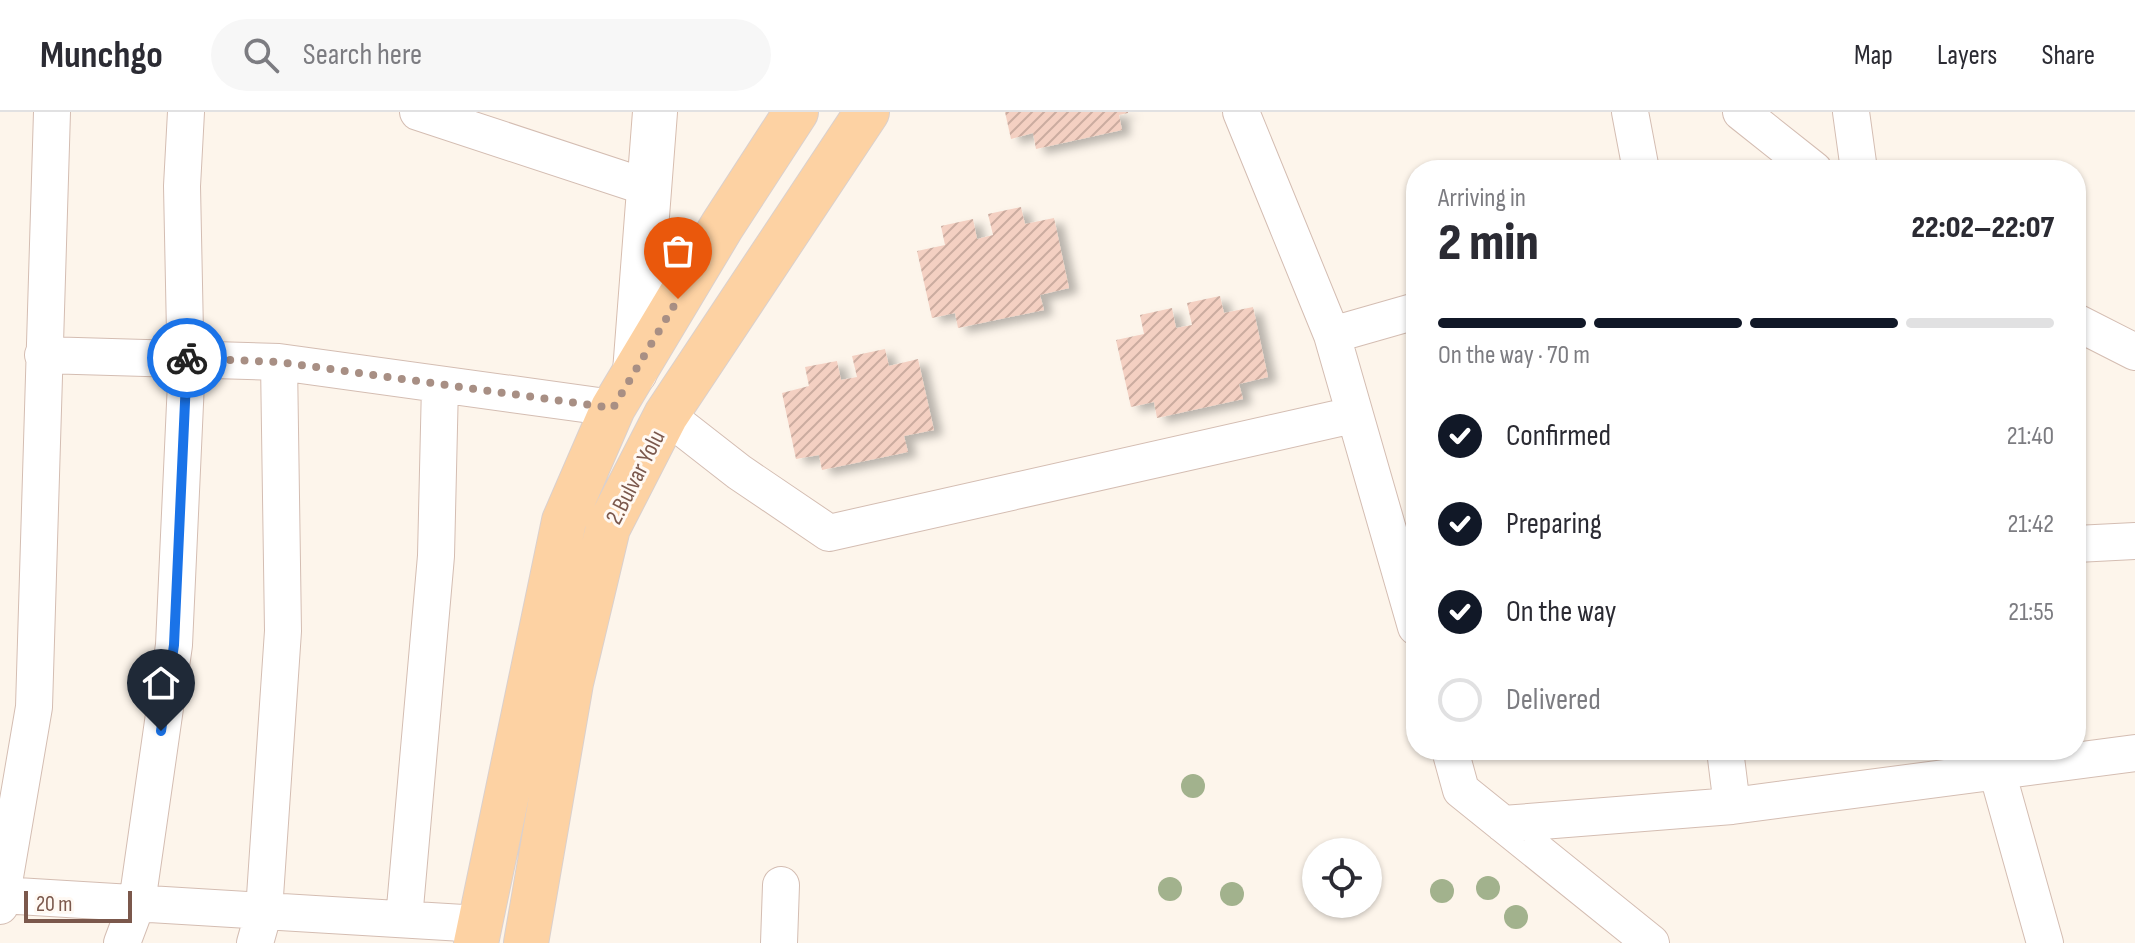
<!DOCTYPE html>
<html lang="en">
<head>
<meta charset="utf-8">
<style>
	body { margin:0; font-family:"Sofia Sans Condensed",sans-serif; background:#f7f7f7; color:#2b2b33; height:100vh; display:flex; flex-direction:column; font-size:30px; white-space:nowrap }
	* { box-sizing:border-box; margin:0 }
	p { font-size:26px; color:#7c7c81 }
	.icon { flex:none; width:44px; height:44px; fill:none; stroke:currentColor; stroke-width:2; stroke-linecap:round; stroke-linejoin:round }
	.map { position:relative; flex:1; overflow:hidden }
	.panel { position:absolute; left:1406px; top:48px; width:680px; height:600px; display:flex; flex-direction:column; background:#fff; border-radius:32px; box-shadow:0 2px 6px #0004 }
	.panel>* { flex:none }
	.controls { position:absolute; left:1302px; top:726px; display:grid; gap:16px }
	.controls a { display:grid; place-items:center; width:80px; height:80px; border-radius:50%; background:#fff; box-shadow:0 2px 6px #0004; font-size:40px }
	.scale { position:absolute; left:24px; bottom:20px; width:108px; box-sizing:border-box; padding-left:8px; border:4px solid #7b584c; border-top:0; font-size:22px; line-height:28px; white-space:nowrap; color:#7b584c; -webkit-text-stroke:6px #fff9f3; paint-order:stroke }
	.pin { position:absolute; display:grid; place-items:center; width:68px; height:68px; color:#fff; margin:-82px -34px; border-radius:50% 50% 50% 0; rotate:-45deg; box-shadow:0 0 8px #0007 }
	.pin .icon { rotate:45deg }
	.courier { position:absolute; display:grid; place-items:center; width:80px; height:80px; margin:-40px; border:6px solid #1a73e8; border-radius:50%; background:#fff; color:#222; box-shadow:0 2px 10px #0007 }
	.summary em { font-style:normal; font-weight:800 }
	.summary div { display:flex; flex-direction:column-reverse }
	.summary { display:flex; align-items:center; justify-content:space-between; height:136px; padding:0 32px }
	h1 { font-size:52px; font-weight:800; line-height:60px }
	.bar { display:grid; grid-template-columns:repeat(4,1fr); gap:12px 8px; align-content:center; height:96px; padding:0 32px }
	.bar i { height:10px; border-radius:6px; background:#e1e1e2 }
	.bar .current { background:#111827 }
	.bar p { grid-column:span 4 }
	ol { padding:0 32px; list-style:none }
	li { display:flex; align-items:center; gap:24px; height:88px }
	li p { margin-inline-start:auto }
	li .icon { padding:8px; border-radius:50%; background:#111827; color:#fff; stroke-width:4 }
	li:last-child { color:#7c7c81 }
	li i { width:44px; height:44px; border:4px solid #e1e1e2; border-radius:50% }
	header { display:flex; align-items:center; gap:48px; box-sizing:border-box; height:112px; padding:0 40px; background:#fff; border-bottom:2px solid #e1e1e2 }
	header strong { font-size:38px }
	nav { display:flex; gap:44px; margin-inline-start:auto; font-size:28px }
	.search { width:560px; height:72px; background:#f7f7f7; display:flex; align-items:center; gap:20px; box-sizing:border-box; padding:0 28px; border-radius:44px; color:#7c7c81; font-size:30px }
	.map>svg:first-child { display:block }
</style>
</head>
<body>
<header>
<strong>Munchgo</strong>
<div class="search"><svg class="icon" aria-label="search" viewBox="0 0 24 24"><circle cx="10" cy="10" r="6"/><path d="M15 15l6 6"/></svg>Search here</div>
<nav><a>Map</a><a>Layers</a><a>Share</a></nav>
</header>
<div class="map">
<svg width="2135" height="831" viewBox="0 0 2135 831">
	<defs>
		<pattern id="building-hatch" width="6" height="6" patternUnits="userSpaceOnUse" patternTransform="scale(2)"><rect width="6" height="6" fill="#f4d0c2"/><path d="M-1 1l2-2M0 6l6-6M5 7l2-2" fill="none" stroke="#cbaca0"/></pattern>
		<filter id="shadow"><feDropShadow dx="9" dy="5" stdDeviation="4" flood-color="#0004"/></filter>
	</defs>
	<rect width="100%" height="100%" fill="#fdf5eb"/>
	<path fill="url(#building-hatch)" filter="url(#shadow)" d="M1005 0H1128V1L1119 3 1122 18 1036 37 1033 21 1011 27Z
		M1021 95 1025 112 1054 106 1069 176 1040 183 1044 198 958 216 955 201 932 206 917 139 945 133 941 114 973 107 977 127 993 123 988 102Z
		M1220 184 1224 201 1253 195 1268 265 1239 272 1243 287 1157 306 1154 290 1131 295 1116 228 1144 222 1140 203 1172 196 1176 216 1192 213 1187 191Z
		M885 237 889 254 918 247 934 318 904 324 908 340 822 358 819 343 796 347 782 281 809 274 805 255 837 249 841 268 857 265 852 244Z"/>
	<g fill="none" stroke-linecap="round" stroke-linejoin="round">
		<g stroke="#d4bdb2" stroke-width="38">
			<path id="street" d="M418 0 649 76
				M1241 0 1332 223 1416 515
				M1630 0 1641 58
				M1741 0 1814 58
				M1851 0 1859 58
				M2076 210 2135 240
				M1332 223 1416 199
				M43 243 279 250
				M666 303 739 360 829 421 1353 303
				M2076 432 2135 429
				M1450 638 1461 678 1651 831
				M1991 638 2045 831
				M1732 694 2135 641
				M1503 712 1732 694 1725 638
				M0 783 480 812
				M0 794 34 595 52 0
				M404 807 436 444 440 273
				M122 831 137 791 174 533 186 270 182 74 186 0
				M255 831 264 799 283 519 279 250 613 296
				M779 831 781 773"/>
		</g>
		<g stroke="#d7bdaf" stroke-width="46">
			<path id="secondary" d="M635 260 655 0"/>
		</g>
		<g stroke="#dad0cd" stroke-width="46">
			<path id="primary" d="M476 831 564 409 613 296 722 114 796 0
				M526 831 571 571 608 416 666 303 867 0"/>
		</g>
		<use href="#street" stroke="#fff" stroke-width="36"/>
		<use href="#secondary" stroke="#fff" stroke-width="44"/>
		<use href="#primary" stroke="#fdd2a3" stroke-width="44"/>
	</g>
	<g fill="#a2b28d">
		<circle cx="1193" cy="674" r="12"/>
		<circle cx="1488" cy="776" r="12"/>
		<circle cx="1170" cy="777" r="12"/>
		<circle cx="1442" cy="779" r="12"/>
		<circle cx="1232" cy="782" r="12"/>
		<circle cx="1516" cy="805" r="12"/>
	</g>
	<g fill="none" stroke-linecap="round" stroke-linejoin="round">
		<path stroke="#a88f84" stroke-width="8" stroke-dasharray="0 14.4" d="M187 246 279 250 613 296 678 187"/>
		<path stroke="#1a73e8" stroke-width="10" d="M161 619 174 533 187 246"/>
	</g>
	<g text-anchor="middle" stroke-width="6" stroke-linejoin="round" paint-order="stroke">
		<g font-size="24" fill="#7b584c" stroke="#fff9f3">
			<text transform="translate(635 365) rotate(-63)" y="8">2.Bulvar Yolu</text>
		</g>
	</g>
</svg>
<div class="controls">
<a><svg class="icon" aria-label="locate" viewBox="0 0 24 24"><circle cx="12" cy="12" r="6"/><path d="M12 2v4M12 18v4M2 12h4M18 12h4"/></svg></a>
</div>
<div class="scale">20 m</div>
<div class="pin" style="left:678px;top:187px;background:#ea580c"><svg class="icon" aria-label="bag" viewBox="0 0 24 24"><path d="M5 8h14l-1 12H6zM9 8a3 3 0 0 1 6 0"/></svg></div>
<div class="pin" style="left:161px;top:619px;background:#1f2937"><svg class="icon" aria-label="home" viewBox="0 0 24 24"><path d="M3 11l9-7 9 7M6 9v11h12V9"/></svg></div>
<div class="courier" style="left:187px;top:246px"><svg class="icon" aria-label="bike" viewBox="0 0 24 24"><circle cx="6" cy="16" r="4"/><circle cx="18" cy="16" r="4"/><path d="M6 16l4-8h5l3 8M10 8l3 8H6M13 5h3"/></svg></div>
<section class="panel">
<div class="summary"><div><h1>2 min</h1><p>Arriving in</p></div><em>22:02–22:07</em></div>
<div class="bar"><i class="current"></i><i class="current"></i><i class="current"></i><i></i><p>On the way · 70 m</p></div>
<ol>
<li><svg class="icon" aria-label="check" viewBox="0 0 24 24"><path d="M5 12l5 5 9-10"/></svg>Confirmed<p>21:40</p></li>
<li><svg class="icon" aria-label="check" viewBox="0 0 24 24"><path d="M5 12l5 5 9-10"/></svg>Preparing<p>21:42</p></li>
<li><svg class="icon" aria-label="check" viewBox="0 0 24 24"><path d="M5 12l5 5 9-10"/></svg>On the way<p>21:55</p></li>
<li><i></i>Delivered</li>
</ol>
</section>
</div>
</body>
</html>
